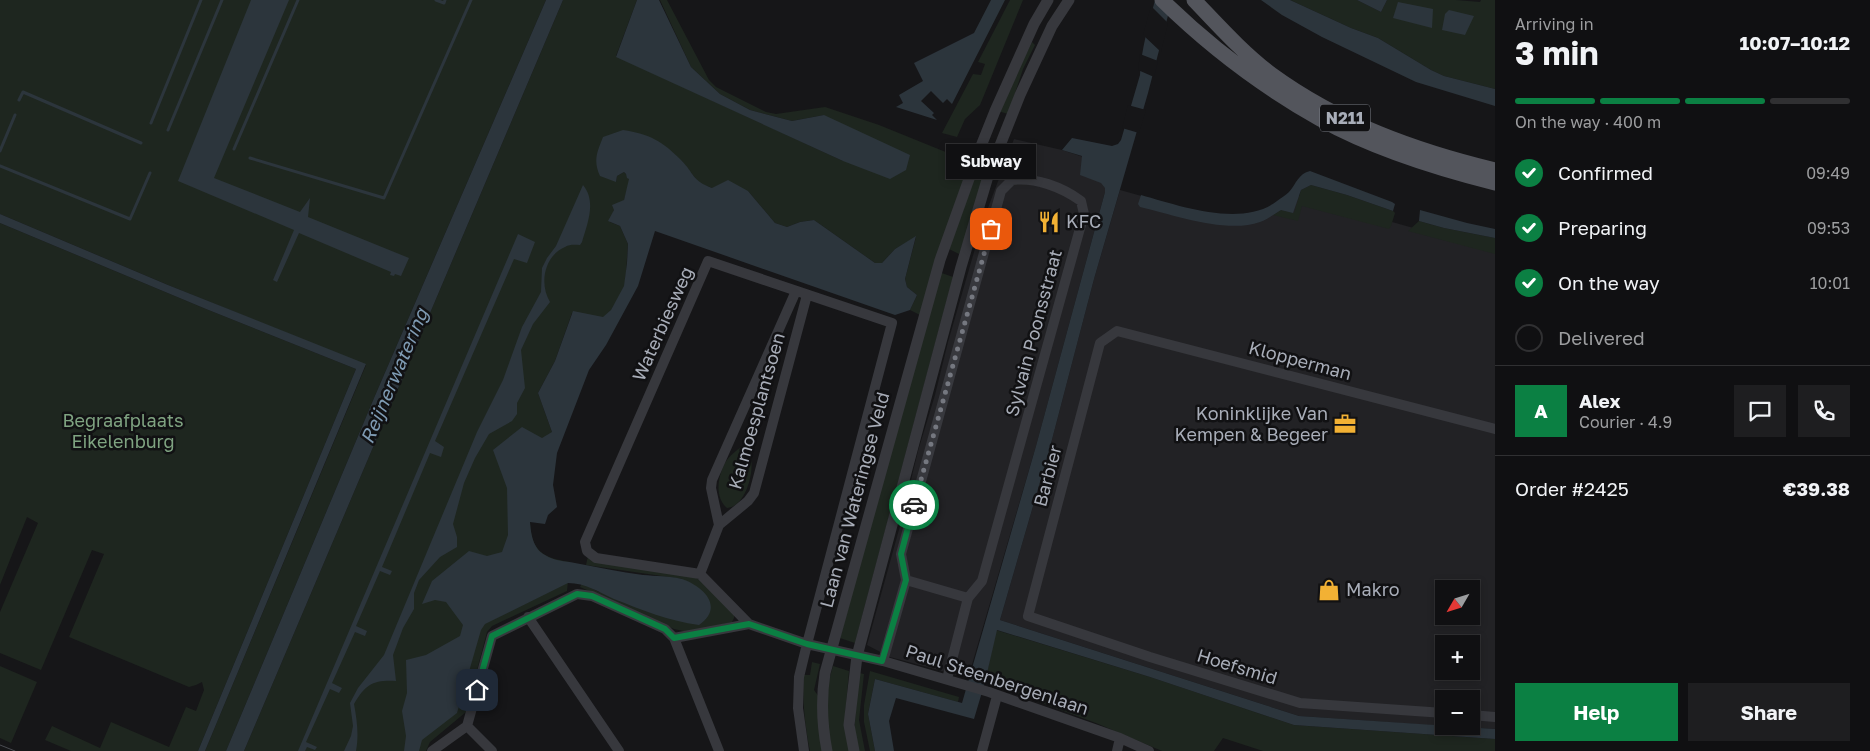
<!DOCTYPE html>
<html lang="en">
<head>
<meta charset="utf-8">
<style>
	body { margin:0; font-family:"Golos Text",sans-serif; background:#1e1e20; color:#f1f3f6; height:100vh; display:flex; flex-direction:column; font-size:19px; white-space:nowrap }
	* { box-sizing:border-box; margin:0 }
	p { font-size:16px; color:#9c9d9f }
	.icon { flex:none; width:28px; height:28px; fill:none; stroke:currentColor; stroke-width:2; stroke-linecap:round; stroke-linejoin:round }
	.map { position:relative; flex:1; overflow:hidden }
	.drawer { display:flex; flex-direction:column; background:#101012; width:375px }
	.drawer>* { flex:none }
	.needle { width:32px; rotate:231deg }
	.buttons { position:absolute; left:1435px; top:580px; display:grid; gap:10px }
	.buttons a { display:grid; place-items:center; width:45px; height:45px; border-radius:0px; background:#101012; box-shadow:0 2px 8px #0003,0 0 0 1px #303032; font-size:25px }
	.pin { position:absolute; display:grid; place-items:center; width:42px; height:42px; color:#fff; margin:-21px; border-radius:10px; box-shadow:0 2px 8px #0006 }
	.courier { position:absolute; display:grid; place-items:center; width:50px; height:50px; margin:-25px; border:4px solid #0b8043; border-radius:50%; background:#fff; color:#222; box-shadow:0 1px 6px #0007 }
	.bubble { position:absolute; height:35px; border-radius:0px; background:#101012; box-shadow:0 2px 8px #0003,0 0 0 1px #303032; font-size:16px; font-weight:700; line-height:35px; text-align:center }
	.head em { font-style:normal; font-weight:700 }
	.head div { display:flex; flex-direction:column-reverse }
	.head { display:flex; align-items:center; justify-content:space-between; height:85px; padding:0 20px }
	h1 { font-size:32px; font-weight:700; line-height:38px }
	.bar { display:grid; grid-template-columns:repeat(4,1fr); gap:8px 5px; align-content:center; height:60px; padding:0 20px }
	.bar i { height:6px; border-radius:4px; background:#303032 }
	.bar .on { background:#0b8043 }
	.bar p { grid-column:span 4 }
	.line { display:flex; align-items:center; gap:12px; padding:0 20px; border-top:1px solid #303032 }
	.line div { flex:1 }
	.round { display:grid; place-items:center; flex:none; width:52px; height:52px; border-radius:0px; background:#1e1e20 }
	ol { padding:0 20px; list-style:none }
	li { display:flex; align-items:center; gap:15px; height:55px }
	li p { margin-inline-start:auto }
	li .icon { padding:5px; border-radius:50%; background:#0b8043; color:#fff; stroke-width:4 }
	li:last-child { color:#9c9d9f }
	li i { width:28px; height:28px; border:2px solid #303032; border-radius:50% }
	.cta { display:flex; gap:10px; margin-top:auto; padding:10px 20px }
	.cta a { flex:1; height:58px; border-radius:0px; background:#0b8043; color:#fff; font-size:20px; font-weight:700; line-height:58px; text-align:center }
	.cta a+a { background:#1e1e20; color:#f1f3f6 }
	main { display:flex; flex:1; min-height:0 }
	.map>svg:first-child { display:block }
</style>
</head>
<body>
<main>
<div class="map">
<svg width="1495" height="751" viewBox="0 0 1495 751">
	<rect width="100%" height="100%" fill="#161618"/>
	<path fill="#222225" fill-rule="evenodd" d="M1014 139 1062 150 1114 167 1105 192 1036 446 968 678 890 657 867 645 900 526 918 451 935 395 948 342 983 221Z
		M1120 190 1217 217 1248 215 1273 207 1293 194 1424 231 1495 238V729L1451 726H1471V699H1444V726L1299 716 1000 620 1049 451 1094 279ZM1444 589H1471V616H1444ZM1444 644H1471V671H1444Z"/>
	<path fill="#1e261f" d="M0 0H546L374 398 226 751H205L366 365 168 285 0 214Z
		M563 0H637L616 56 843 161 824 115 792 121 750 110 720 94 691 67 660 0H667L709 80 716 87 766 112 776 114 825 107 879 125 958 157 967 170 920 315 910 310 917 295 907 287 905 279 916 237 895 249 882 263H875L814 220 800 222 787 227 775 223 748 191 712 188 699 183 682 161 603 137 616 182 617 176 624 172 630 179 624 200 614 210 610 222 620 226 628 244 625 287 606 319 572 313 555 361 538 393 552 432 530 522C531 551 543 558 570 562L567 591 492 626 487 632 466 712 430 742 426 751H244Z
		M1010 0H1023L980 105 965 119 957 137 942 133 973 74 981 75 985 64 978 62Z
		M1290 0H1357L1381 12 1387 0H1456L1480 2 1481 0H1495V89L1444 76 1431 70 1378 38 1351 28Z
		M1032 42 1035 45 1023 69 1008 114 998 111Z
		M979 158 991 163 959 254 947 248Z
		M1311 185 1347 195 1393 211 1395 213 1391 226 1389 229 1302 206 1298 221 1273 215 1281 210 1294 213 1301 190Z
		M1419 221 1444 228 1495 238V254L1408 231Z
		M0 223 206 309 356 369 198 751H71L45 740 52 726 100 748 111 722 169 747 186 707 196 711 204 690 202 682 196 685 189 687 69 637 104 554 92 550 41 670 0 653V612L38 523 27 517 0 585Z
		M939 272 953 277 855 643 840 638Z
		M742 446H746C759 460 748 507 727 508 714 497 718 476 725 463 729 456 736 451 742 446Z
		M588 556 694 577 704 582 734 614V618L732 622 688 632 674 629 580 587 582 583 599 592 682 579 586 565Z
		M996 630 1150 677 1294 725 1495 739V751H1263L1223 738 1214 751H1162L1096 723 985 682Z
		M812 662 820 664 814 690 819 697 825 751H810C805 725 802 701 804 675H810Z
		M0 666 37 682 11 743 0 738Z
		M833 666 849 671 845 717 851 751H831L826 715 828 684Z
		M870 671 959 697 958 702 875 679 868 714 875 751H870L864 722V705Z
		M859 673 864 674 859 720 865 751H858L854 733Z"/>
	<path fill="#2c353c" d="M251 0H289L214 178 300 212 310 198 308 217 409 258 401 276 395 274 394 276 390 275 391 272 299 233 277 282 273 280 294 230 178 181Z
		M546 0H563L244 751H226L374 398Z
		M637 0H659L691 67 720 94 750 110 792 121 824 115 910 155 906 170 890 179 843 161 616 57Z
		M991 0H1005L952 104 947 99 943 103 931 91 921 101 934 113 932 115 937 120 896 107 903 103 899 95 923 81 914 63 974 33Z
		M1155 0H1172L1148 93 1094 279 1049 451 1000 620 1299 716 1495 729V739L1294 725 1150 677 997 630 985 682 974 719 896 698 889 721 894 751H875L868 714 875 679 962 703 1036 446 1105 192V188L1101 183 1080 175 1082 156 1062 150 1072 138 1112 146 1118 144 1121 140 1140 75C1141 49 1149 24 1155 0Z
		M1261 0H1290L1351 28 1378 38 1431 70 1444 76 1495 89V106L1416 82 1322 37 1282 15Z
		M1357 0H1387L1381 12Z
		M1398 2 1433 9 1432 28 1393 18Z
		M1449 10 1474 16 1465 35 1442 30 1445 14Z
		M623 130C650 134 662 141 681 160 695 174 691 180 712 188L728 180 748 191 775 223 787 227 800 222 814 220 875 263H882L895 249 916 236 905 279 907 287 917 295 910 310 895 315 655 231 638 286 606 345 589 370 557 453 553 485 557 507 548 515 545 524 530 522C531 534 533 549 545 555 554 561 565 561 575 563 598 567 620 572 643 575 655 576 670 576 682 579 703 586 725 607 699 625 669 621 642 610 614 599 598 592 586 583 568 583L485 624 481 630 457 713 422 740 419 751H404L406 736 402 711 407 693 406 660 426 655 460 636 463 625 446 602 435 600 422 604 432 581 469 551 487 556 502 552 508 535 507 488 493 450 522 427 542 438 552 432 538 393 555 361 573 311 603 317 611 310 624 286 627 263 628 244 620 226 608 221 614 210 612 205 624 200 629 179 627 178 626 174 624 172 617 176 616 182 600 176C593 161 597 152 603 137Z
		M1310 171 1392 202 1395 204 1393 211 1347 195 1311 185 1301 190 1293 213 1281 210C1274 214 1268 219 1260 222 1227 234 1174 215 1140 207L1138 204 1141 195C1180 206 1242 228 1277 201 1281 198 1286 195 1289 192 1296 184 1299 173 1310 171Z
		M583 185C597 202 587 224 582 242L580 245C575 245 570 244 565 247 544 256 539 284 550 302L533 324 521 350 525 388 517 403V414L512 421 489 434 475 458 464 483 453 524 457 537V547L440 557 419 580 414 593V609L403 628 393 655 396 681C373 680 366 684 354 704 357 720 359 735 356 751H344L351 736 353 726 350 703 358 688 384 655 477 432 503 380 522 327 541 292 542 268 547 258 556 246Z
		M1420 210 1467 223 1495 229V238L1444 228 1419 221Z
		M0 214 168 285 366 364 205 751H198L356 369 206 309 0 223Z
		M518 234 535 242 527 263 514 259 435 441 444 447 441 457 430 453 382 567 392 571 390 575 380 571 356 626 367 631 365 636 355 632 332 683 342 688 339 693 330 689 306 742 317 747 315 750 307 747 305 751H298Z"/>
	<path fill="#161618" d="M1151 6 1168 23 1161 52 1143 35Z
		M1140 54 1158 61 1154 77 1138 70Z
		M1128 105 1146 110 1139 133 1122 128Z"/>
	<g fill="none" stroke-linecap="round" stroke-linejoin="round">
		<path stroke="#2c353c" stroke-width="3" d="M436 0 444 3 445 0
			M19 100 23 92 141 143
			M151 123 201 0
			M168 130 222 0
			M234 149 298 0
			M0 151 15 115
			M250 158 384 198 471 0
			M0 166 130 219 150 173"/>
		<path stroke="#37383d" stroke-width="10" d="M719 525 711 488 712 480 796 291
			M700 574 719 525 748 501 754 493 807 295
			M906 580 968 598
			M528 617 619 751
			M674 638 719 751
			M883 661 906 580 901 554 1001 191 1012 180C1035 177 1062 187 1081 201L1084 214 982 581 968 598 947 679
			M1444 713 1300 703 1150 657 1028 616 1100 343 1117 331 1495 429
			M1471 715 1495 717
			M467 726 492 751
			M432 751 467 726 492 636 577 594 592 596 665 629 674 638 749 624
			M804 751 798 708 799 677 807 644 892 323 708 261 585 542 587 551 596 558 700 574 749 624 807 644 883 661 989 692 1120 738 1149 751
			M982 751 997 696
			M1117 751 1120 738"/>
		<path stroke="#37383d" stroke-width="11" d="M827 751C822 725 821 699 825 673L940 260 979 151 995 111 1034 24 1048 0
			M854 751 849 725 857 656 961 267 989 173 1020 95 1052 26 1069 0"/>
		<path stroke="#53555c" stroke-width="15" d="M1162 0C1209 46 1263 87 1320 119 1374 149 1435 168 1495 183
			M1194 0C1218 25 1243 53 1271 74 1338 123 1416 151 1495 170"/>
		<path stroke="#4a4c52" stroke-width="1" d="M0 745 15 751"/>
	</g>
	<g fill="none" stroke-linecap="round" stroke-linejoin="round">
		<path stroke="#757880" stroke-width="5" stroke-dasharray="0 9" d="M914 505 991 229"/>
		<path stroke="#0b8043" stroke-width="6" d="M477 690 492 636 577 594 592 596 665 629 674 638 749 624 807 644 882 661 906 580 901 554 914 505"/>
	</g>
	<defs>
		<g id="restaurant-bare" transform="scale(1.725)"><path d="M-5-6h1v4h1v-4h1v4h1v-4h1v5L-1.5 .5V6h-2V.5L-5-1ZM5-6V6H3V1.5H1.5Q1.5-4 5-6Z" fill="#f2b134" stroke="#111113" stroke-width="2.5" paint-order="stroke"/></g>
		<g id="office-bare" transform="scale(1.725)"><path d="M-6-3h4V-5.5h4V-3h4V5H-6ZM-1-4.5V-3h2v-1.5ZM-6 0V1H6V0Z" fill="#f2b134" stroke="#111113" stroke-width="2.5" paint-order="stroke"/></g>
		<g id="shop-bare" transform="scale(1.725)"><path d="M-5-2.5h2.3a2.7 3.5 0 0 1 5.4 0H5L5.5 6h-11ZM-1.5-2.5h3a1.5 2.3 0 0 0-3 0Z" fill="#f2b134" stroke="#111113" stroke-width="2.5" paint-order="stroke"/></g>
	</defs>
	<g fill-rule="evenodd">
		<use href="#restaurant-bare" x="1049" y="222"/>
		<use href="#office-bare" x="1345" y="424"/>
		<use href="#shop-bare" x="1329" y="590"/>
	</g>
	<g text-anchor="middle" stroke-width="5" stroke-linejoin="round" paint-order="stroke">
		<rect fill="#111113" stroke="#7b7e86" stroke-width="1" x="1320" y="104.5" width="50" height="27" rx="4"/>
		<g font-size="16" font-weight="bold" fill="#a8adb8">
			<text x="1345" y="124">N211</text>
		</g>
		<g font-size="18" fill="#a8adb8" stroke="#111113" text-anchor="start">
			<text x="1066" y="228">KFC</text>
			<text x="1328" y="420" text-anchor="end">Koninklijke Van<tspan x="1328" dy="21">Kempen &amp; Begeer</tspan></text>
			<text x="1346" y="596">Makro</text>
		</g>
		<g font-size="18" fill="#a8adb8" stroke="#111113">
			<text transform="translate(663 324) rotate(-66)" y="6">Waterbiesweg</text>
			<text transform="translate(1034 333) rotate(-75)" y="6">Sylvain Poonsstraat</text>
			<text transform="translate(1300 361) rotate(15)" y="6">Klopperman</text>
			<text transform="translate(757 411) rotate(-74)" y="6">Kalmoesplantsoen</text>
			<text transform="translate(1048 476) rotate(-75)" y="6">Barbier</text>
			<text transform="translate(855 500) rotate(-75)" y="6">Laan van Wateringse Veld</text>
			<text transform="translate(1237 667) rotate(17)" y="6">Hoefsmid</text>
			<text transform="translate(997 680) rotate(18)" y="6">Paul Steenbergenlaan</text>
		</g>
		<g font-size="18" fill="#7fa381" stroke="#111113">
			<text x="123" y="427">Begraafplaats<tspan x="123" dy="21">Eikelenburg</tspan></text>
		</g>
		<g font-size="19" font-style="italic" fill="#7f9bb3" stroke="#111113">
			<text transform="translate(394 376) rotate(-67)" y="7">Reijnerwatering</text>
		</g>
	</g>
</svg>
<div class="buttons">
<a><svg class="needle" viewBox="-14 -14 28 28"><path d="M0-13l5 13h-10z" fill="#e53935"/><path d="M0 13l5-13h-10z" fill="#9c9d9f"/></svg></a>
<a>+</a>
<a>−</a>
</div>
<div class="pin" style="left:991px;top:229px;background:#ea580c"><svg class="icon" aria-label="bag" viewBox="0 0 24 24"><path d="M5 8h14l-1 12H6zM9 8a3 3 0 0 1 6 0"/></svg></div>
<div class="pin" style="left:477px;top:690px;background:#1f2937"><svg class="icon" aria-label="home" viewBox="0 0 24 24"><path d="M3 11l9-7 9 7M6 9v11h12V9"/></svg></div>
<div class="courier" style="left:914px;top:505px"><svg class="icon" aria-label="car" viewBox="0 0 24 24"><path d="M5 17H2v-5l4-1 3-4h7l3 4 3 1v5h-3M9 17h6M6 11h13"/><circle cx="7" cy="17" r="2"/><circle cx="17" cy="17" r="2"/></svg></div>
<div class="bubble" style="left:946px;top:144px;width:90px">Subway</div>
</div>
<section class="drawer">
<div class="head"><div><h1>3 min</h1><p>Arriving in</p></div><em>10:07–10:12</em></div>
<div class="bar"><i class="on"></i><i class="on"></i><i class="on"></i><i></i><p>On the way · 400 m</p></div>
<ol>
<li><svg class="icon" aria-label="check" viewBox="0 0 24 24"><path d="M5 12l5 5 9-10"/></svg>Confirmed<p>09:49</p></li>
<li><svg class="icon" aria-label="check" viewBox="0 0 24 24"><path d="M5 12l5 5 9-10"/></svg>Preparing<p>09:53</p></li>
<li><svg class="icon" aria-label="check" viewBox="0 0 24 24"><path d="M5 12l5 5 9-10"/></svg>On the way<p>10:01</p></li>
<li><i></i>Delivered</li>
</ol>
<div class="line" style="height:90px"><b class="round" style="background:#0b8043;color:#fff">A</b><div><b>Alex</b><p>Courier · 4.9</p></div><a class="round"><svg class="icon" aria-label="chat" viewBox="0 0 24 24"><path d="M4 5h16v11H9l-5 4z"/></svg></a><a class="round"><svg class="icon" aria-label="phone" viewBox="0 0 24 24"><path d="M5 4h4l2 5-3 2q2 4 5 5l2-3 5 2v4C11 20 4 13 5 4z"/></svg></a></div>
<div class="line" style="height:65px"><div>Order #2425</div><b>€39.38</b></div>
<div class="cta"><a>Help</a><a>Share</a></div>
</section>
</main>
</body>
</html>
